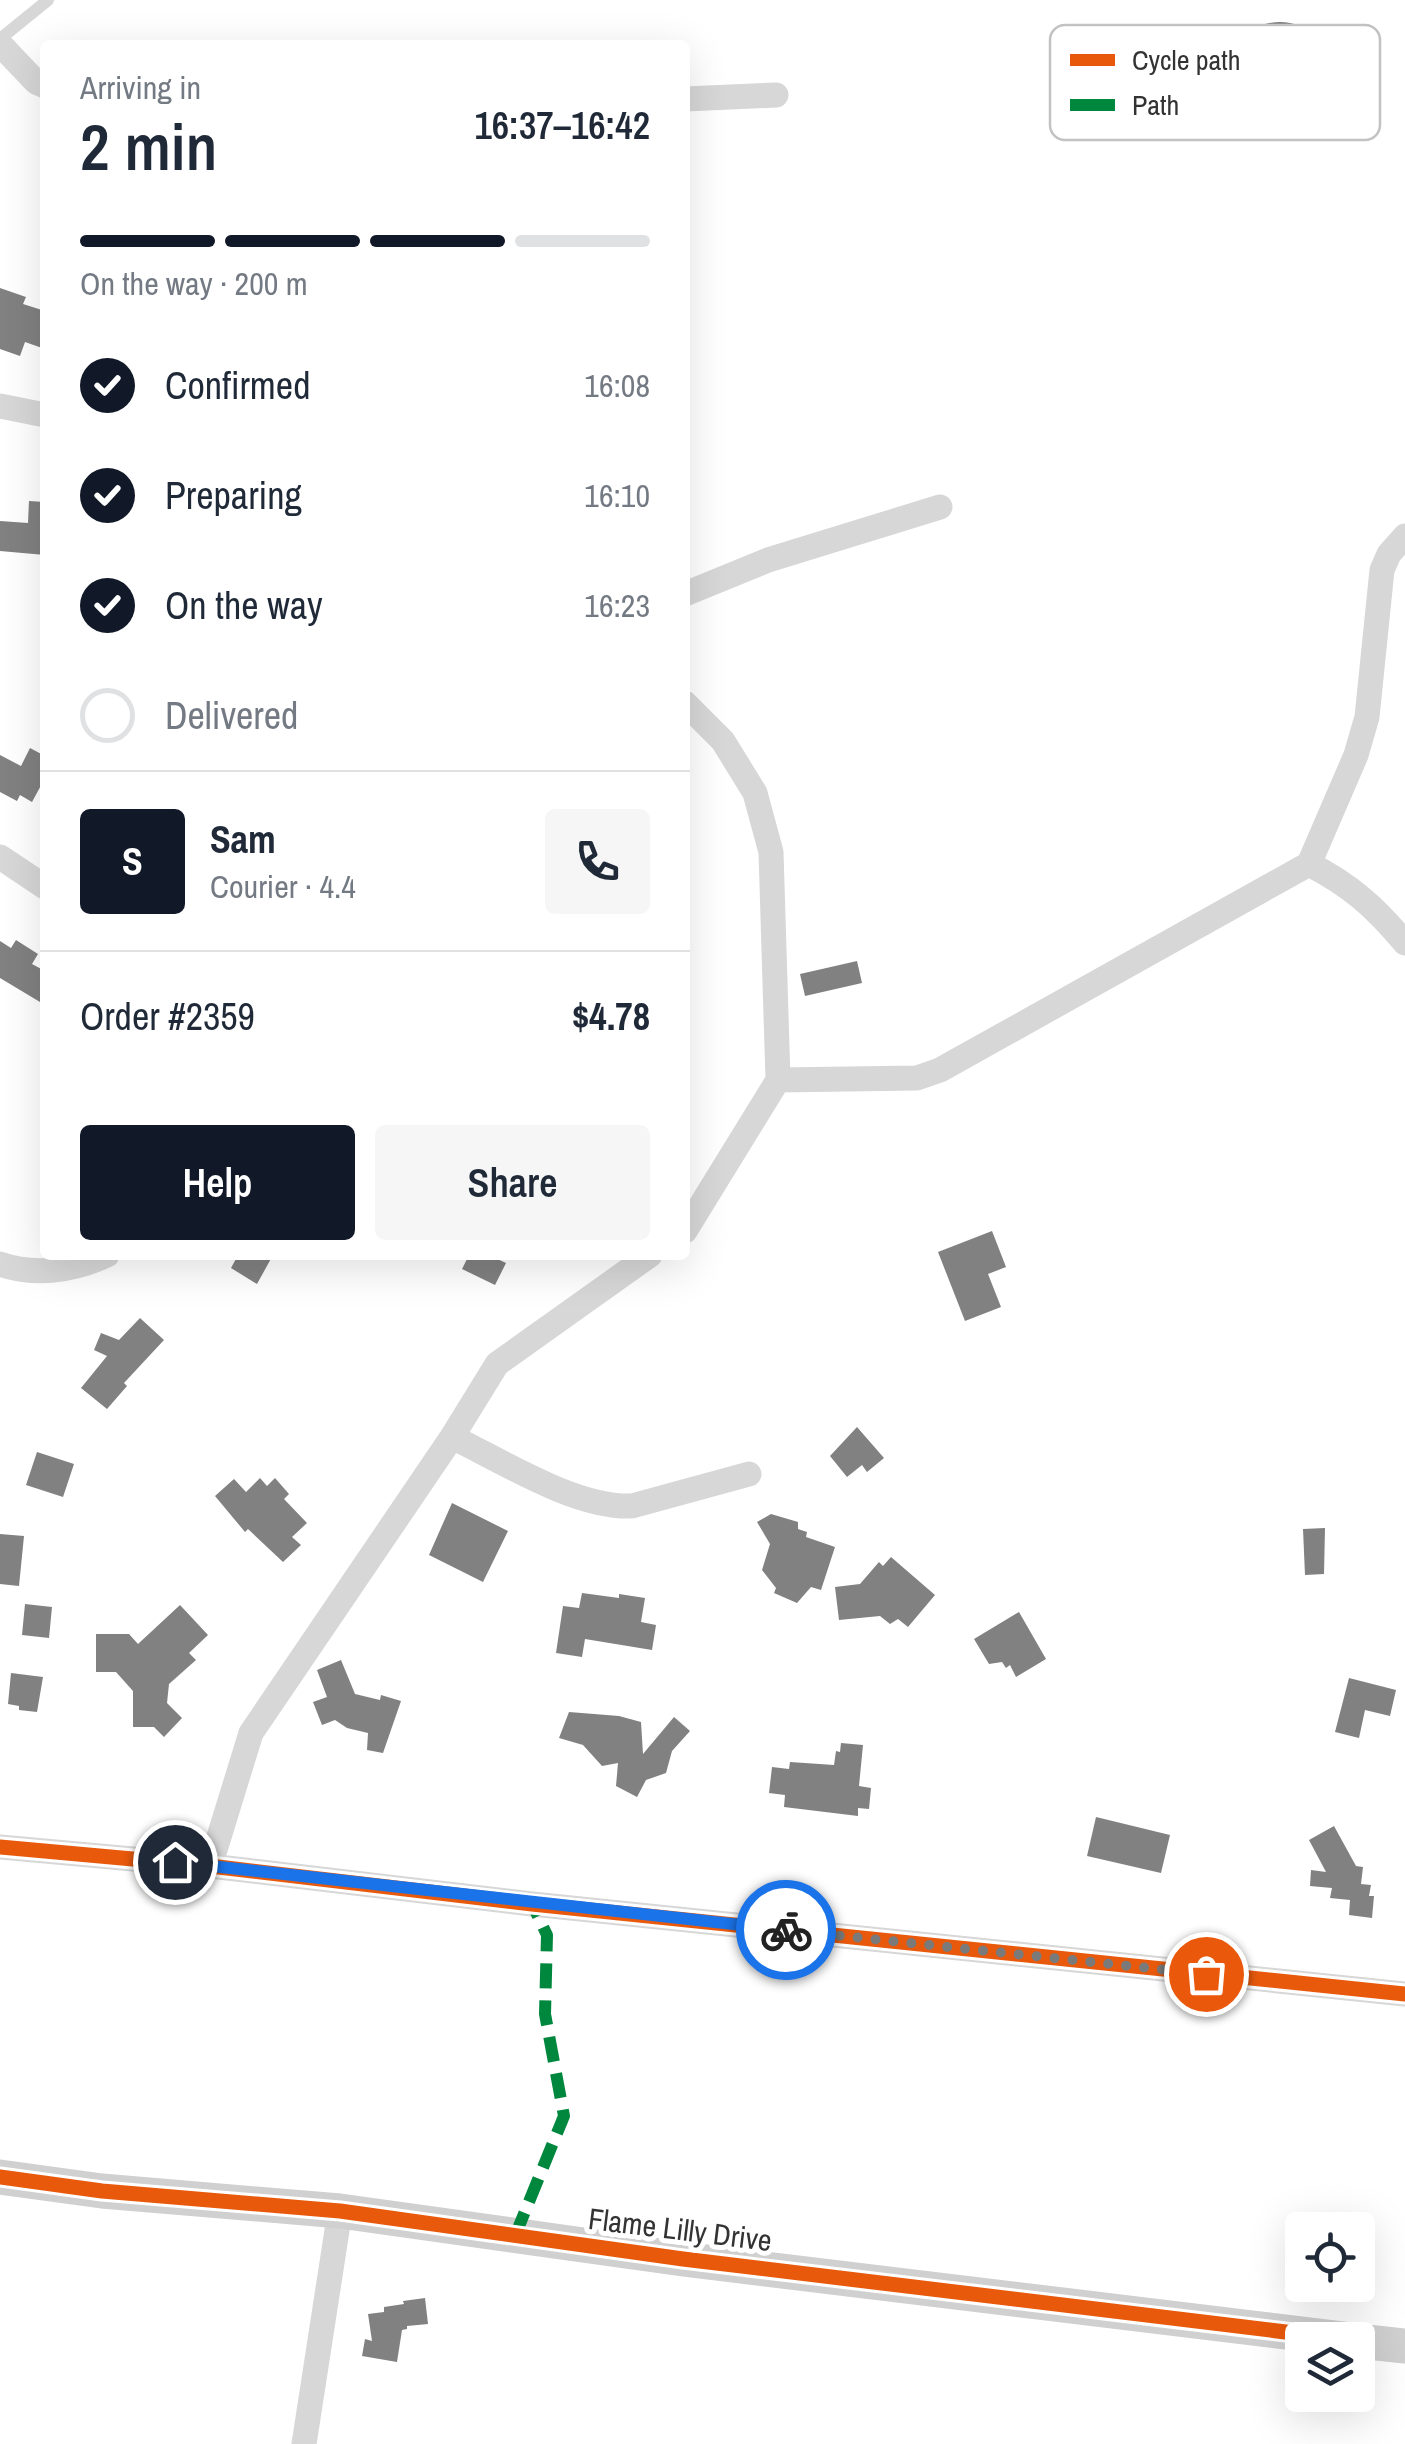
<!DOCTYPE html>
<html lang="en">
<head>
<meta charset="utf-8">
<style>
	body { margin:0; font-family:"Archivo Narrow",sans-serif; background:#f6f6f7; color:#1f2937; height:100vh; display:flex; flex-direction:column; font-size:38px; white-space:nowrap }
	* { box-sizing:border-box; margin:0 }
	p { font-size:32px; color:#747a83 }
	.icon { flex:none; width:55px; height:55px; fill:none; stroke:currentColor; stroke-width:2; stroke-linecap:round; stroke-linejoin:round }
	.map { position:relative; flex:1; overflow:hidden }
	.side { position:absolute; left:40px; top:40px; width:650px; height:1220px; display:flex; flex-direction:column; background:#fff; border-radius:10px; box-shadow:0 10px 40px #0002 }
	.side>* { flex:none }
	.controls { position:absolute; left:1285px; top:2212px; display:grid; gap:20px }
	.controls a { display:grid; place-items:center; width:90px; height:90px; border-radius:10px; background:#fff; box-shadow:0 10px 40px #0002; font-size:50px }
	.pin { position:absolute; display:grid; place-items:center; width:85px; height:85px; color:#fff; margin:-42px; border:5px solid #fff; border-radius:50%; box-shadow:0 2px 10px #0007 }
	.courier { position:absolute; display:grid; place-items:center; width:100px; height:100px; margin:-50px; border:8px solid #1a73e8; border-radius:50%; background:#fff; color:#222; box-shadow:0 2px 12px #0007 }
	.overview em { font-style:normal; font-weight:600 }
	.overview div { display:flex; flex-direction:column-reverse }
	.overview { display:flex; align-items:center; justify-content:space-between; height:170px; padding:0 40px }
	h1 { font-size:65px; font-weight:600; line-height:75px }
	.bar { display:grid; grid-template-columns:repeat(4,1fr); gap:15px 10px; align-content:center; height:120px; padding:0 40px }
	.bar i { height:12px; border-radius:8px; background:#e0e1e3 }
	.bar .selected { background:#111827 }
	.bar p { grid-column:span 4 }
	.line { display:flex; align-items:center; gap:25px; padding:0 40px; border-top:2px solid #e0e1e3 }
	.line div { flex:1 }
	.round { display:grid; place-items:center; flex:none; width:105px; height:105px; border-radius:10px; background:#f6f6f7 }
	ol { padding:0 40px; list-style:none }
	li { display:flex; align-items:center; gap:30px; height:110px }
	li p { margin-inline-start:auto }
	li .icon { padding:10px; border-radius:50%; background:#111827; color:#fff; stroke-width:4 }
	li:last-child { color:#747a83 }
	li i { width:55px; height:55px; border:5px solid #e0e1e3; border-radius:50% }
	.primary-button { display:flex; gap:20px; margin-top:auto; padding:20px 40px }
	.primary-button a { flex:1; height:115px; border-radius:10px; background:#111827; color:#fff; font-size:40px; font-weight:600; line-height:115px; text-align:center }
	.primary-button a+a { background:#f6f6f7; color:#1f2937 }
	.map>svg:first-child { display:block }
</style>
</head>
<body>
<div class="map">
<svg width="1405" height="2444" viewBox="0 0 1405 2444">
	<rect width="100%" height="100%" fill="#fff"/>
	<path fill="#818181" d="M1228 74a52 52 0 1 1 104 0a52 52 0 1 1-104 0Z
		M0 288 26 297 23 304 45 311V349L25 342 20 356 0 349Z
		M29 501 45 502V555L0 551V521L28 523Z
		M30 748 45 756V778L32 802 20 795 17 801 0 792V755L21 766Z
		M16 940 38 954 32 964 45 971V1005L0 978V941L11 948Z
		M857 961 862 983 805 996 800 974Z
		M992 1231 1006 1267 988 1274 1001 1307 965 1321 938 1252Z
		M238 1255H273L257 1284 231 1268Z
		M469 1255H489L506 1263 495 1285 462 1269Z
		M140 1318 164 1340 124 1383 127 1386 107 1409 81 1388 107 1356 94 1350 101 1333 119 1340Z
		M857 1427 884 1458 867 1472 862 1465 847 1477 830 1456Z
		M37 1452 74 1464 63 1497 26 1485Z
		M260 1478 267 1486 275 1478 289 1494 284 1499 307 1523 292 1537 301 1545 283 1562 248 1529 245 1532 215 1496 234 1479 246 1492Z
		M452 1503 508 1531 483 1582 429 1555Z
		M771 1514 798 1522V1529L807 1532 806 1537 835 1547 821 1590 811 1587 797 1603 774 1593 776 1588 762 1570 770 1544 757 1522Z
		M1325 1528 1324 1574 1305 1575 1303 1529Z
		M0 1534 24 1536 19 1586 0 1584Z
		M891 1557 935 1595 908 1627 898 1619 890 1624 880 1616 839 1620 835 1587 860 1584 879 1562 883 1566Z
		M582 1593 619 1598V1594L645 1598 641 1622 656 1625 652 1650 585 1639 582 1657 556 1653 563 1606 579 1608Z
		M25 1604 52 1607 49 1638 22 1635Z
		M180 1605 208 1635 189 1653 196 1660 169 1684 167 1703 182 1718 164 1737 154 1727H133V1691L116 1672H96V1634H129L138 1644Z
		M1019 1612 1046 1659 1016 1677 1010 1665 1006 1668 1002 1662 989 1664 974 1639Z
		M341 1660 355 1694 380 1700 381 1695 401 1701 383 1753 367 1750 368 1733 347 1728 335 1720 322 1725 313 1702 327 1697 317 1670Z
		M11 1673 43 1677 37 1712 19 1710V1706L8 1704Z
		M1349 1678 1396 1690 1390 1716 1365 1710 1359 1738 1335 1732Z
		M569 1712 619 1716 641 1722 643 1754 674 1717 690 1731 672 1751 666 1773 646 1780 637 1797 616 1786 618 1763 602 1766 583 1745 559 1738Z
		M841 1743 863 1745 859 1786 871 1788 869 1809 858 1808V1816L784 1807 785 1795 769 1793 772 1767 789 1769 790 1762 834 1765 836 1751 840 1752Z
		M1096 1817 1170 1835 1161 1873 1087 1856Z
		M1334 1826 1356 1866 1363 1867 1361 1884 1371 1885 1369 1896H1374L1372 1918 1349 1915 1350 1900 1330 1898 1332 1888 1310 1886 1311 1870 1326 1872 1309 1840Z
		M425 2298 428 2324 407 2326V2329L402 2330 397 2362 362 2356 365 2339 372 2341 368 2314 384 2312V2307L404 2304 403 2301Z"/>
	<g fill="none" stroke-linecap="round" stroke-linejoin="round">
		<path stroke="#d7d7d7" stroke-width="12" d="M0 39 48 0"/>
		<path stroke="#d7d7d7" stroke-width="25" d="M0 44 36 82 45 86
			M685 99 776 95
			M0 406 45 415
			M685 594 768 560 940 507
			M685 703 723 741 755 793 771 852 778 1080 685 1231
			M0 857 45 887
			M1309 864C1350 885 1375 907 1405 943
			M778 1080 917 1078 940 1070 1309 864 1356 755 1367 717 1382 570 1389 554 1405 536
			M0 1264C35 1276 73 1271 107 1255
			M452 1437C504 1462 575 1508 632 1506L749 1474
			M0 1847 210 1866 532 1904 1405 1994
			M210 1866 251 1733 452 1437 497 1364 650 1255
			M304 2444 340 2211"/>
		<path stroke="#d0d0d0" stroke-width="35" d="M0 2177 102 2191 340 2211 683 2259 1352 2340
			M1358 2341 1405 2346"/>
		<path stroke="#00873e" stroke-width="12" stroke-dasharray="25 12" stroke-linecap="butt" d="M515 2236 564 2116 545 2014 547 1935 532 1904"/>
		<g stroke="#fff" stroke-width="21">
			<path id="cycleway" d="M0 1847 210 1866 532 1904 1405 1994
				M0 2177 102 2191 340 2211 683 2259 1352 2340"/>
		</g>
		<use href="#cycleway" stroke="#e8590c" stroke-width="15"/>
	</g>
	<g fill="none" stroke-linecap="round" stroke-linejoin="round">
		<path stroke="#7a7a7a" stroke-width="10" stroke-dasharray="0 18" d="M786 1930 1206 1974"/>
		<path stroke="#1a73e8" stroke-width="12" d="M175 1862 786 1930"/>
	</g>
	<g text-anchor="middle" stroke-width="10" stroke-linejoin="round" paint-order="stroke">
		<g font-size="30" fill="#333" stroke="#fff">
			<text transform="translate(680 2230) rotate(7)" y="10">Flame Lilly Drive</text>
		</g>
	</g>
	<rect x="1050" y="25" width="330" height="115" rx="15" fill="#fff" stroke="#c2c2c2" stroke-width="2.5"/>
	<rect x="1070" y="54" width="45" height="12" fill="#e8590c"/>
	<rect x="1070" y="99" width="45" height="12" fill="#00873e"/>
	<g font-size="28" fill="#333">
		<text x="1132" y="70">Cycle path</text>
		<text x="1132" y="115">Path</text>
	</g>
</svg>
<div class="controls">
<a><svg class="icon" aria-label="locate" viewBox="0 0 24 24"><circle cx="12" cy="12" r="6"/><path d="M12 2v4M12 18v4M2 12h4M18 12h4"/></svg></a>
<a><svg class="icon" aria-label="layers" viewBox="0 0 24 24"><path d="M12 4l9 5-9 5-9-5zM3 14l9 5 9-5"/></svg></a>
</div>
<div class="pin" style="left:1206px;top:1974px;background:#ea580c"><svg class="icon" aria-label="bag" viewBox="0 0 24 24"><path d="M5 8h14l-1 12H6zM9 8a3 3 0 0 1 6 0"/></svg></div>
<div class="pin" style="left:175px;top:1862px;background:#1f2937"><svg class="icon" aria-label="home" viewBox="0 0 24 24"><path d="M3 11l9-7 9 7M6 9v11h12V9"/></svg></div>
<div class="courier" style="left:786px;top:1930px"><svg class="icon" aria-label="bike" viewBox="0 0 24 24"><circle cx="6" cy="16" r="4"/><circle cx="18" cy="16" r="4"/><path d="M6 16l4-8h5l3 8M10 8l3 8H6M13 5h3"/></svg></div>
<section class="side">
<div class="overview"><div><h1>2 min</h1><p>Arriving in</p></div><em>16:37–16:42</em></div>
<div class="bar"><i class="selected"></i><i class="selected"></i><i class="selected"></i><i></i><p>On the way · 200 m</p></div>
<ol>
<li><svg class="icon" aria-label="check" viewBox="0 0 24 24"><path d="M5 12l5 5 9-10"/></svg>Confirmed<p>16:08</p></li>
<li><svg class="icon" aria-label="check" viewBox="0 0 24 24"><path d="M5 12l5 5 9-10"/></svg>Preparing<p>16:10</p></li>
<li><svg class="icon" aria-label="check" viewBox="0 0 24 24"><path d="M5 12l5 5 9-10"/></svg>On the way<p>16:23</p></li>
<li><i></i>Delivered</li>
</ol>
<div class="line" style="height:180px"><b class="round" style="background:#111827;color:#fff">S</b><div><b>Sam</b><p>Courier · 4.4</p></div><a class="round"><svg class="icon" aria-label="phone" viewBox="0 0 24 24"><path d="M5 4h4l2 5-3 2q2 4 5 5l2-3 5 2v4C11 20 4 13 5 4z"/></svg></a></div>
<div class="line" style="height:130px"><div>Order #2359</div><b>$4.78</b></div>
<div class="primary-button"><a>Help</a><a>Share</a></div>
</section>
</div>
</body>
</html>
